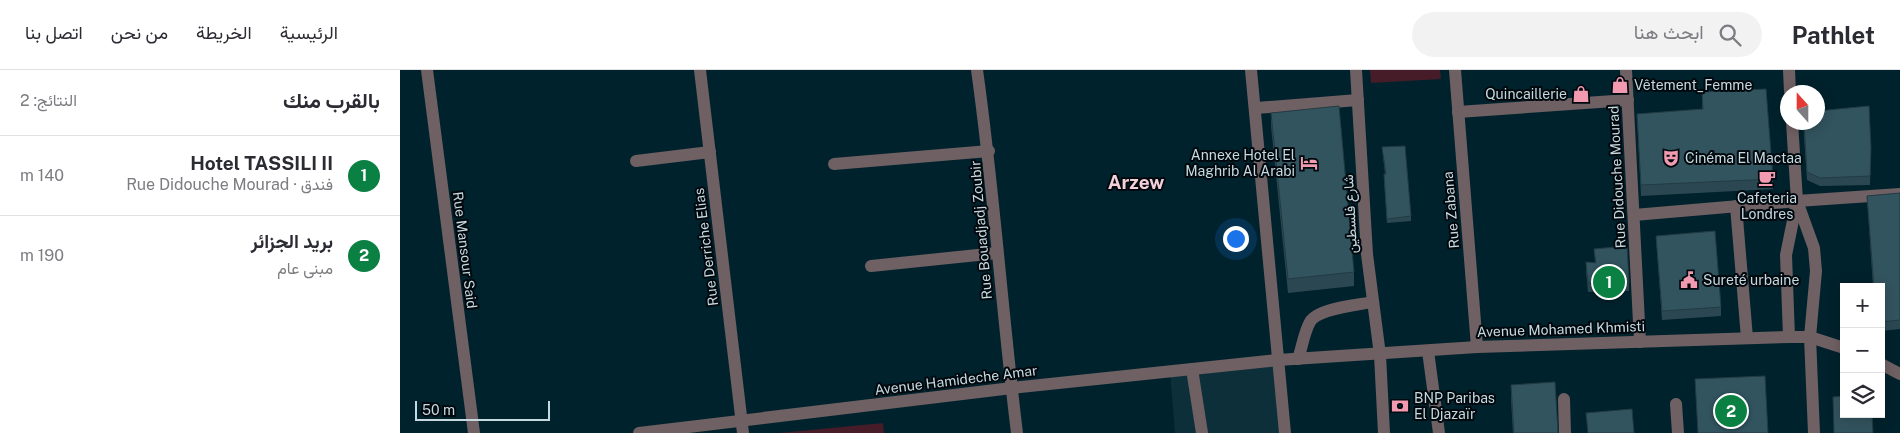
<!DOCTYPE html>
<html lang="ar">
<meta charset="utf-8">
<style>
:root{--surface:#fff;--page:#f2f2f3;--text:#2b2b33;--muted:#7c7c81;--line:#e1e1e2;--accent:#0b8043}
body{margin:0;font-family:"Public Sans",Vazirmatn,sans-serif;background:var(--page);color:var(--text);direction:rtl}
.controls{position:absolute;right:15px;bottom:15px;display:grid;overflow:hidden;border-radius:0px;box-shadow:0 2px 12px #0003}
.controls button{width:45px;height:45px;display:grid;place-items:center;padding:0;border:0;border-bottom:1px solid var(--line);background:var(--surface);color:var(--text);font:25px sans-serif}
.compass{position:absolute;left:1380px;top:15px;width:45px;height:45px;border-radius:50%;background:var(--surface);box-shadow:0 2px 12px #0003;rotate:339deg}
.scale{position:absolute;left:15px;bottom:12px;width:135px;box-sizing:border-box;padding-left:5px;border:2px solid #c6d9df;border-top:0;font-size:14px;line-height:18px;white-space:nowrap;color:#c6d9df;-webkit-text-stroke:4px #01090e;paint-order:stroke}
.you{position:absolute;left:835px;top:168px;width:18px;height:18px;margin:-12px;border:4px solid #fff;border-radius:50%;background:#1a73e8;box-shadow:0 0 0 8px #1a73e833}
.badge{display:grid;place-items:center;width:32px;height:32px;border-radius:50%;background:var(--accent);color:#fff;font-size:16px;font-weight:700}
.pin{position:absolute;translate:-50% -50%;border:2px solid #fff;box-shadow:0 1px 5px #0006}
.list{margin:0;padding:0;list-style:none}
h2{display:flex;justify-content:space-between;align-items:center;height:65px;margin:0;padding:0 20px;font-size:21px}
h2 small{font-size:16px;font-weight:400;color:var(--muted)}
.list li{display:grid;grid-template-columns:32px 1fr auto;gap:15px;align-items:center;box-sizing:border-box;height:80px;padding:0 20px;border-top:1px solid var(--line)}
.list b{display:block;font-size:19px;white-space:nowrap}
.list p{margin:0;font-size:16px;white-space:nowrap;color:var(--muted)}
.list em{font-size:16px;font-style:normal;color:var(--muted)}
.icon{flex:none;width:28px;height:28px;fill:none;stroke:currentColor;stroke-width:2;stroke-linecap:round;stroke-linejoin:round}
.map{position:relative;flex:none;width:1500px;height:363px;overflow:hidden;direction:ltr}
header{display:flex;align-items:center;gap:30px;box-sizing:border-box;height:70px;padding:0 25px;background:var(--surface);border-bottom:1px solid var(--line)}
header strong{font-size:24px}
nav{display:flex;gap:28px;margin-inline-start:auto;font-size:18px}
.search{width:350px;height:45px;background:var(--page);display:flex;align-items:center;gap:12px;box-sizing:border-box;padding:0 18px;border-radius:28px;color:var(--muted);font-size:19px}
main{display:flex}
aside{flex:1;background:var(--surface)}
.map>svg:first-child{display:block}
.built{fill:#0d2f39}
.green{fill:#461c28}
.lines{fill:none;stroke-linecap:round;stroke-linejoin:round}
.minor{stroke:#6f6063;stroke-width:12}
.wall{fill:#2b4852}
.building{fill:#32545f;stroke:#233b42}
.labels{text-anchor:middle;stroke-width:4;stroke-linejoin:round;paint-order:stroke}
.poi-label{font-size:14px;fill:#c6d9df;stroke:#01090e;text-anchor:start}
.street-label{font-size:14px;fill:#c6d9df;stroke:#01090e}
.district-label{font-size:19px;font-weight:bold;fill:#f4d1d9;stroke:#01090e}
</style>
<header>
<strong>Pathlet</strong>
<div class="search"><svg class="icon" aria-label="search" viewBox="0 0 24 24"><circle cx="10" cy="10" r="6"/><path d="M15 15l6 6"/></svg>ابحث هنا</div>
<nav><a>الرئيسية</a><a>الخريطة</a><a>من نحن</a><a>اتصل بنا</a></nav>
</header>
<main>
<div class="map">
<svg width="1500" height="363" viewBox="0 0 1500 363">
<rect width="100%" height="100%" fill="#00222c"/>
<path class="built" d="M878,290L885,363H775L770,302Z"/>
<g class="green">
<path d="M970,0H1040L1041,9L971,13Z"/>
<path d="M483,353L484,363H379Z"/>
</g>
<g class="lines">
<g class="minor">
<path d="M27,0L74,363"/>
<path d="M300,0L343,363"/>
<path d="M577,0C594,120 602,242 617,363"/>
<path d="M851,0L885,363"/>
<path d="M956,0L967,184L980,285L984,363"/>
<path d="M1055,0L1077,277"/>
<path d="M1226,0L1240,272"/>
<path d="M1389,0L1390,22"/>
<path d="M856,38L958,30"/>
<path d="M1058,42L1228,30"/>
<path d="M1392,52L1397,131L1414,178L1416,201L1410,267L1414,363"/>
<path d="M236,91L310,82"/>
<path d="M434,94L589,81"/>
<path d="M1336,136L1347,268"/>
<path d="M1234,145L1397,131L1500,124"/>
<path d="M471,196L597,183"/>
<path d="M1389,267L1386,185L1397,131"/>
<path d="M1028,281L1039,363"/>
<path d="M898,289C902,278 904,262 910,252C918,238 959,235 973,232"/>
<path d="M1481,294L1500,304"/>
<path d="M792,299L802,363"/>
<path d="M1164,329L1165,363"/>
<path d="M1276,334L1278,363"/>
<path d="M239,363L612,318L878,290L1077,277L1389,267H1410L1444,278"/>
</g>
</g>
<g class="wall">
<path d="M1302,22L1373,109V119L1241,126L1237,44L1302,39Z"/>
<path d="M871,43L954,202V216L888,223L871,56Z"/>
<path d="M1403,52H1418L1471,78L1470,115L1420,116L1407,110Z"/>
<path d="M982,77L1011,146V151L987,153L984,109L985,104Z"/>
<path d="M1500,123V259L1481,261V217H1473L1467,126Z"/>
<path d="M1256,166L1321,237V246L1262,250Z"/>
<path d="M1194,179L1229,213V221L1188,222L1186,201V192L1195,193Z"/>
<path d="M1111,315L1158,363H1113L1111,330Z"/>
</g>
<g class="building">
<path d="M1366,19L1373,109L1241,115L1237,44L1303,39L1302,22Z"/>
<path d="M939,36L954,202L888,209L871,43Z"/>
<path d="M1469,36L1471,78L1470,106L1420,108L1407,102L1404,52H1418V41Z"/>
<path d="M1005,76L1011,146L987,149L984,104H986L982,77Z"/>
<path d="M1500,123V250L1481,252V217H1474L1467,126Z"/>
<path d="M1315,161L1321,237L1262,241L1256,166Z"/>
<path d="M1227,176L1229,213H1188L1186,192L1196,193L1194,179Z"/>
<path d="M1365,306L1368,363H1298L1295,309Z"/>
<path d="M1155,312L1158,363H1114L1111,315Z"/>
<path d="M1444,326V344H1472L1473,363H1434L1433,327Z"/>
<path d="M1232,339L1234,363H1188L1186,343Z"/>
</g>
<defs>
<g id="shop-bare" transform="scale(1.35)"><path d="M-5-2.5h2.3a2.7 3.5 0 0 1 5.4 0H5L5.5 6h-11ZM-1.5-2.5h3a1.5 2.3 0 0 0-3 0Z" fill="#f29ab0" stroke="#01090e" stroke-width="2.5" paint-order="stroke"/></g>
<g id="theatre-bare" transform="scale(1.35)"><path d="M-5-5.5Q0-4 5-5.5V0Q5 5 0 6Q-5 5-5 0ZM-3.3-2.5H-1v1.5H-3.3ZM1-2.5H3.3v1.5H1ZM-2.8 1Q0 5.5 2.8 1Z" fill="#f29ab0" stroke="#01090e" stroke-width="2.5" paint-order="stroke"/></g>
<g id="hotel-bare" transform="scale(1.35)"><path d="M-6-4.5h1.5V1H6V5H4.5V3h-9V5H-6ZM-4 0a1.8 1.8 0 1 1 3.6 0ZM.5 0V-2.5h3Q6-2.5 6 0Z" fill="#f29ab0" stroke="#01090e" stroke-width="2.5" paint-order="stroke"/></g>
<g id="cafe-bare" transform="scale(1.35)"><path d="M-5.5-4.5H6V0H3Q3 3.5 0 3.5H-2.5Q-5.5 3.5-5.5 0ZM3-3.2v2h1.7v-2ZM-6 4.5H4V6H-6Z" fill="#f29ab0" stroke="#01090e" stroke-width="2.5" paint-order="stroke"/></g>
<g id="civic-bare" transform="scale(1.35)"><path d="M-.6-6.5H3V-4.5H.6V-3L4-1V1h2V6H-6V1h2V-1L-.6-3ZM-1.2 2.5V6h2.4V2.5Z" fill="#f29ab0" stroke="#01090e" stroke-width="2.5" paint-order="stroke"/></g>
<g id="bank-bare" transform="scale(1.35)"><path d="M-6-4H6V4H-6ZM0-2.3a2.3 2.3 0 1 0 0 4.6a2.3 2.3 0 1 0 0-4.6Z" fill="#f29ab0" stroke="#01090e" stroke-width="2.5" paint-order="stroke"/></g>
</defs>
<g fill-rule="evenodd">
<use href="#shop-bare" x="1220" y="15"/>
<use href="#shop-bare" x="1181" y="24"/>
<use href="#theatre-bare" x="1271" y="88"/>
<use href="#hotel-bare" x="909" y="93"/>
<use href="#cafe-bare" x="1367" y="108"/>
<use href="#civic-bare" x="1289" y="210"/>
<use href="#bank-bare" x="1000" y="336"/>
</g>
<g class="labels">
<g class="poi-label">
<text x="1234" y="20">Vêtement_Femme</text>
<text x="1167" y="29" text-anchor="end">Quincaillerie</text>
<text x="895" y="90" text-anchor="end">Annexe Hotel El<tspan x="895" dy="16">Maghrib Al Arabi</tspan></text>
<text x="1285" y="93">Cinéma El Mactaa</text>
<text x="1367" y="133" text-anchor="middle">Cafeteria<tspan x="1367" dy="16">Londres</tspan></text>
<text x="1303" y="215">Sureté urbaine</text>
<text x="1014" y="333">BNP Paribas<tspan x="1014" dy="16">El Djazaïr</tspan></text>
</g>
<g class="street-label">
<text transform="translate(1217 107) rotate(-93)" y="5">Rue Didouche Mourad</text>
<text transform="translate(1051 140) rotate(-95)" y="5">Rue Zabana</text>
<text transform="translate(950 144) rotate(-93)" y="5">شارع فلسطين</text>
<text transform="translate(581 160) rotate(-95)" y="5">Rue Bouadjadj Zoubir</text>
<text transform="translate(306 177) rotate(-97)" y="5">Rue Derriche Elias</text>
<text transform="translate(65 180) rotate(83)" y="5">Rue Mansour Said</text>
<text transform="translate(1161 259) rotate(-2)" y="5">Avenue Mohamed Khmisti</text>
<text transform="translate(556 310) rotate(-7)" y="5">Avenue Hamideche Amar</text>
</g>
<g class="district-label">
<text x="736" y="119">Arzew</text>
</g>
</g>
</svg>
<div class="controls">
<button>+</button>
<button>−</button>
<button><svg class="icon" aria-label="layers" viewBox="0 0 24 24"><path d="M12 4l9 5-9 5-9-5zM3 14l9 5 9-5"/></svg></button>
</div>
<svg class="compass" viewBox="-18 -18 36 36"><path d="M0-13l5 13h-10z" fill="#e53935"/><path d="M0 13l5-13h-10z" fill="#7c7c81"/></svg>
<div class="scale">50 m</div>
<div class="you"></div>
<div class="pin badge" style="left:1209px;top:212px">1</div>
<div class="pin badge" style="left:1331px;top:341px">2</div>
</div>
<aside>
<h2>بالقرب منك<small>النتائج: 2</small></h2>
<ul class="list">
<li><span class="badge">1</span><div><b>Hotel TASSILI II</b><p>فندق · Rue Didouche Mourad</p></div><em>140 m</em></li>
<li><span class="badge">2</span><div><b>بريد الجزائر</b><p>مبنى عام</p></div><em>190 m</em></li>
</ul>
</aside>
</main>
